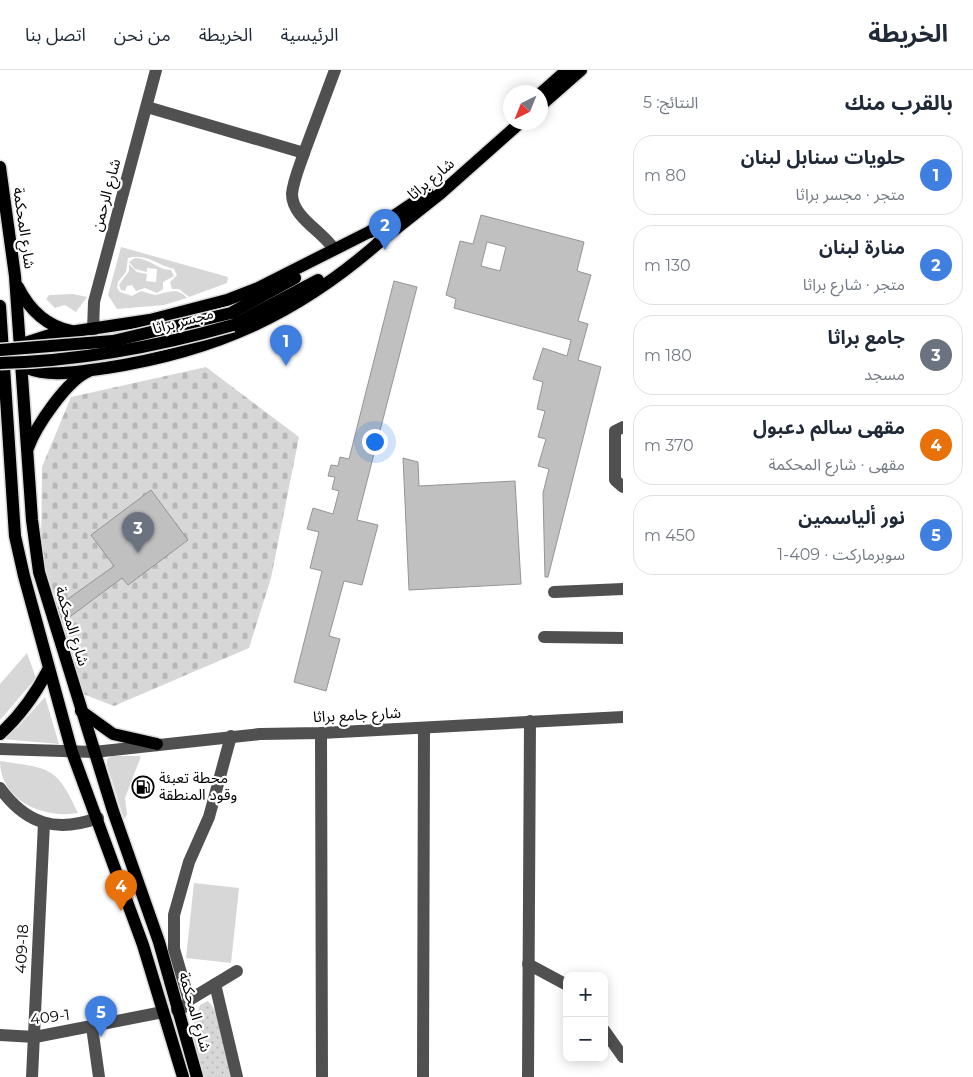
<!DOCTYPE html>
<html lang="ar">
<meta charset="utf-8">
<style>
:root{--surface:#fff;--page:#f6f6f7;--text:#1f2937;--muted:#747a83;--line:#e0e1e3;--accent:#1a73e8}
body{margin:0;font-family:Montserrat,"Noto Sans Arabic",sans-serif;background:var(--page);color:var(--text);direction:rtl}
.controls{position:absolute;right:15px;bottom:15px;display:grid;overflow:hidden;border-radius:10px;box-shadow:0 2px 12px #0003}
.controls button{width:45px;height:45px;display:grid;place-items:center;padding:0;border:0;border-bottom:1px solid var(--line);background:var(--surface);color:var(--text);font:25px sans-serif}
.compass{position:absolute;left:503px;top:15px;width:45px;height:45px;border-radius:50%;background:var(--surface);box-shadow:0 2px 12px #0003;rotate:223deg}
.you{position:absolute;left:374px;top:371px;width:18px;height:18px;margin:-12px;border:4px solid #fff;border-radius:50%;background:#1a73e8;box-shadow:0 0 0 8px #1a73e833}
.badge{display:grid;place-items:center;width:32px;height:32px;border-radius:50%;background:var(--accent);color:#fff;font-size:16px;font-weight:700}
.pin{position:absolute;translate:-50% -41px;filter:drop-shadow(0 1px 2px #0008)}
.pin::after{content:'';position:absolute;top:26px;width:18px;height:15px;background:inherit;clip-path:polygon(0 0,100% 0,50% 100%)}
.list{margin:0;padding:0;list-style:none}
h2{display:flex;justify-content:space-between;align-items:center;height:65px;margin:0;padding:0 20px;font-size:21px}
h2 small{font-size:16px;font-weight:400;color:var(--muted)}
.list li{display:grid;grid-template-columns:32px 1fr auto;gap:15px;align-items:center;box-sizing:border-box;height:80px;margin:0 10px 10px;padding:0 10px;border:1px solid var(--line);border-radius:20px}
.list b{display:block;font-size:19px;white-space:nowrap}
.list p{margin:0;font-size:16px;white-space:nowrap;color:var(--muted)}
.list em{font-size:16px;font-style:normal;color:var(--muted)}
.map{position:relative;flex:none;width:623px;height:1007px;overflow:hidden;direction:ltr}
header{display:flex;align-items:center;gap:30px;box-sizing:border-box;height:70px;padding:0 25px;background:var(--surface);border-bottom:1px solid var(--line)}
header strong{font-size:24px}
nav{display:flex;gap:28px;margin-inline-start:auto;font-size:18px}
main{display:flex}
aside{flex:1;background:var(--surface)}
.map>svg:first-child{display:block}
.grass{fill:#d7d7d7}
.cemetery{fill:url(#cemetery-stones)}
.park{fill:url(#park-dots)}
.building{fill:#c0c0c0;stroke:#949494;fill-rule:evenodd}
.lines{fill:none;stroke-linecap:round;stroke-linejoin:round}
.major-casing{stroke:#dbdbdb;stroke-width:15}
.minor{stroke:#505050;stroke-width:12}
.major{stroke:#000;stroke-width:12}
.major-bridge-casing{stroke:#dbdbdb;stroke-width:15;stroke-linecap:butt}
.major-bridge{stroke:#000;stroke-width:12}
.labels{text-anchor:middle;stroke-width:4.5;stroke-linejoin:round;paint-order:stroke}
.street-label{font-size:15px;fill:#000;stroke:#fff}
.poi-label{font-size:15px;fill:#000;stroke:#fff;text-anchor:start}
</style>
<header>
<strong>الخريطة</strong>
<nav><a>الرئيسية</a><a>الخريطة</a><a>من نحن</a><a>اتصل بنا</a></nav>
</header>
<main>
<aside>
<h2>بالقرب منك<small>النتائج: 5</small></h2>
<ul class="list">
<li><span class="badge" style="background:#3f7fe0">1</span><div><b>حلويات سنابل لبنان</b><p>متجر · مجسر براثا</p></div><em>80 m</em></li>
<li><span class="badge" style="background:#3f7fe0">2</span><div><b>منارة لبنان</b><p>متجر · شارع براثا</p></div><em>130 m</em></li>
<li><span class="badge" style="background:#6b7280">3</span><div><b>جامع براثا</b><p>مسجد</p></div><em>180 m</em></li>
<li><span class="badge" style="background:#e8710a">4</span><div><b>مقهى سالم دعبول</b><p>مقهى · شارع المحكمة</p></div><em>370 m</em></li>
<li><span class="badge" style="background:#3f7fe0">5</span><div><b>نور ألياسمين</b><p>سوبرماركت · 409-1</p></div><em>450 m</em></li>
</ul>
</aside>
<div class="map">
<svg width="623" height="1007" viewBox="0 0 623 1007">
<defs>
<pattern id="cemetery-stones" width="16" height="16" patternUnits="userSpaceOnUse" patternTransform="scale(1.25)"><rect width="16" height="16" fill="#d7d7d7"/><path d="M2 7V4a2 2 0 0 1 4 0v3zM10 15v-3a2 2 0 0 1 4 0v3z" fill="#b7b7b7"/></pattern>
<pattern id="park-dots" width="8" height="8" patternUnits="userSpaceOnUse" patternTransform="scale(1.25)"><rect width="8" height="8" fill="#d7d7d7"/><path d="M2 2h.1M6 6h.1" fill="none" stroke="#b7b7b7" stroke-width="1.8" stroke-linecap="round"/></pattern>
</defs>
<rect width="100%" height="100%" fill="#fff"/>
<g class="grass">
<path d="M121,177L228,207L227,213L189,227L179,219H172L170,212L177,205L174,199C157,195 146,183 128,188L126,202L118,212L117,218L120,222L132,226L141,221L155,225C166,223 177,216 187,228L164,235L117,239L108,225Z"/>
<path d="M135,188C149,188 158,200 171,200L174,206L163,212V219L157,223L145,218L136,221L132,215L127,216L125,221L121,220L119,215L129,201V194L137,202L147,204L146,211L156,212L157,199L147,198V202L135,199L129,192Z"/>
<path d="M73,224L87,227L76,242L65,235L55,238L46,229L49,225Z"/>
<path d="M27,583L36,608L0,650V614Z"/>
<path d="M45,627L59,674L2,669L18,657Z"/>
<path d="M112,686H141L125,728L127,745L124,749L107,695V689Z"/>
<path d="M0,691C50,699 56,695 78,743C44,749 0,731 0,691Z"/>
<path d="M194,813L239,818L231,893L186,888Z"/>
</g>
<path class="cemetery" d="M206,297L299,367L271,508L249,578L114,636L83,624L41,483L42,397L71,327Z"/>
<path class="park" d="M208,931C223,945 229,987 235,1007H202C192,974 187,968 200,935Z"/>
<g class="building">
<path d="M481,145L584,172L577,201L591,205L578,251L588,254L578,290L601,297L548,507H545L543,423L549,399L538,396L546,369L538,367L545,341L537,339L543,312L533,309L543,278L567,286L571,270L454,238L456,229L446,225L460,171L473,174ZM487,172L506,177L500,201L481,196Z"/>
<path d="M394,211L417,217L357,450L378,455L362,515L344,511L329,566L340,569L326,621L294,612L322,501L310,498L319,462L307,459L313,438L333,444L339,421L332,419L335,407L328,406L331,395L338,396L340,387L349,389Z"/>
<path d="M403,388L418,392L419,416L515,411L521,514L409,520Z"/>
<path d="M151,420L188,470L128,515L122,508L63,552L58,536L114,496L91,465Z"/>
</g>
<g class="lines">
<g class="major-casing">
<g id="major">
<path d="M540,24L567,0"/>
<path d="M540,36L581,0"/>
<path d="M0,97L15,206L32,450L39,502L113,741L159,872L197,1007"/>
<path d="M370,162L428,123"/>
<path d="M378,173L441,123L521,52"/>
<path d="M18,217C29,239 46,256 71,261"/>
<path d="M0,236L15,466L24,506L72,682L143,875L183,1007"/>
<path d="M231,243L295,208"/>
<path d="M233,255L318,210"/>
<path d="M25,273L50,265L150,250L227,230L258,218L377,158"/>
<path d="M27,298C51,308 81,301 106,298C217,281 300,243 384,168"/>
<path d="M28,378C36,356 67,310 89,301"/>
<path d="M81,641L113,664L157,674"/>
<path d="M0,664C21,645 35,625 48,600"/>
</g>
</g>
<g class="minor">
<path d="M147,37L304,83L335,0"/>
<path d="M304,83C300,95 293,111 292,124C292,147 322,161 333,178"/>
<path d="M93,260L94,232L156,0"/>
<path d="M623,357L615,361V410L623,417"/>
<path d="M554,522L623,519"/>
<path d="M544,567L623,568"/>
<path d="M321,663L322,1007"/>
<path d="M0,679L94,682L260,664L321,663L623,647"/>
<path d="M0,718C26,754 56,763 98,748"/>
<path d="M528,894L567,915"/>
<path d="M215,914L237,1007"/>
<path d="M189,930L237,901"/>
<path d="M177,940L186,936L189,930L174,879V845L189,792L209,747L231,666"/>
<path d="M92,957L99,1007"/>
<path d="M604,960L623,987"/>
<path d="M0,965L35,967L163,942"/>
<path d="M32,1007L44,753"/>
<path d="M423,1007L424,658"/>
<path d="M528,1007L530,651"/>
</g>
<use href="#major" class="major"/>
<g class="major-bridge-casing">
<g id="major-bridge">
<path d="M0,280L113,271L231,243"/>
<path d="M0,293C80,291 156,277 233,255"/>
</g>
</g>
<use href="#major-bridge" class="major-bridge"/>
</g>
<defs>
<g id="fuel-ring" transform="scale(1.125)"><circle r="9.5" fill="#fff" stroke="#000" stroke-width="1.5"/><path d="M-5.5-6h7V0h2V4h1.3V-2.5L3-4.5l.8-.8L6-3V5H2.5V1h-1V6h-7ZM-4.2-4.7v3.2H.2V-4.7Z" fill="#000"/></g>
</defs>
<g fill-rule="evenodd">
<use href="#fuel-ring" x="143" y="717"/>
</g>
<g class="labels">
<g class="street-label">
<text transform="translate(431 109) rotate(-40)" y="5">شارع براثا</text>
<text transform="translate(106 125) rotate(-75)" y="5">شارع الرحمن</text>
<text transform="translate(24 158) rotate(82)" y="5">شارع المحكمة</text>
<text transform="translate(183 251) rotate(-15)" y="5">مجسر براثا</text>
<text transform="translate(72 556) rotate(73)" y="5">شارع المحكمة</text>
<text transform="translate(357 645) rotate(-3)" y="5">شارع جامع براثا</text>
<text transform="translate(22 879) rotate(-87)" y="5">409-18</text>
<text transform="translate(195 942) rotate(74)" y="5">شارع المحكمة</text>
<text transform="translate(50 947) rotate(-7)" y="5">409-1</text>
</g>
<g class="poi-label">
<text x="159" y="713">محطة تعبئة<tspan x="159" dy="17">وقود المنطقة</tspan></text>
</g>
</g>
</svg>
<div class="controls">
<button>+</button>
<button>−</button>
</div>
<svg class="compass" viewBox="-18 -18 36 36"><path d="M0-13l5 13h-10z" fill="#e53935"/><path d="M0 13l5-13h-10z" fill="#747a83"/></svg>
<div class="you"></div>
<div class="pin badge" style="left:286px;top:296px;background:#3f7fe0">1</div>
<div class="pin badge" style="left:385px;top:180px;background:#3f7fe0">2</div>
<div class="pin badge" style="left:138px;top:483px;background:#6b7280">3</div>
<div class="pin badge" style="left:121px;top:841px;background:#e8710a">4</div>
<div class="pin badge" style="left:101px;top:967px;background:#3f7fe0">5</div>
</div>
</main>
